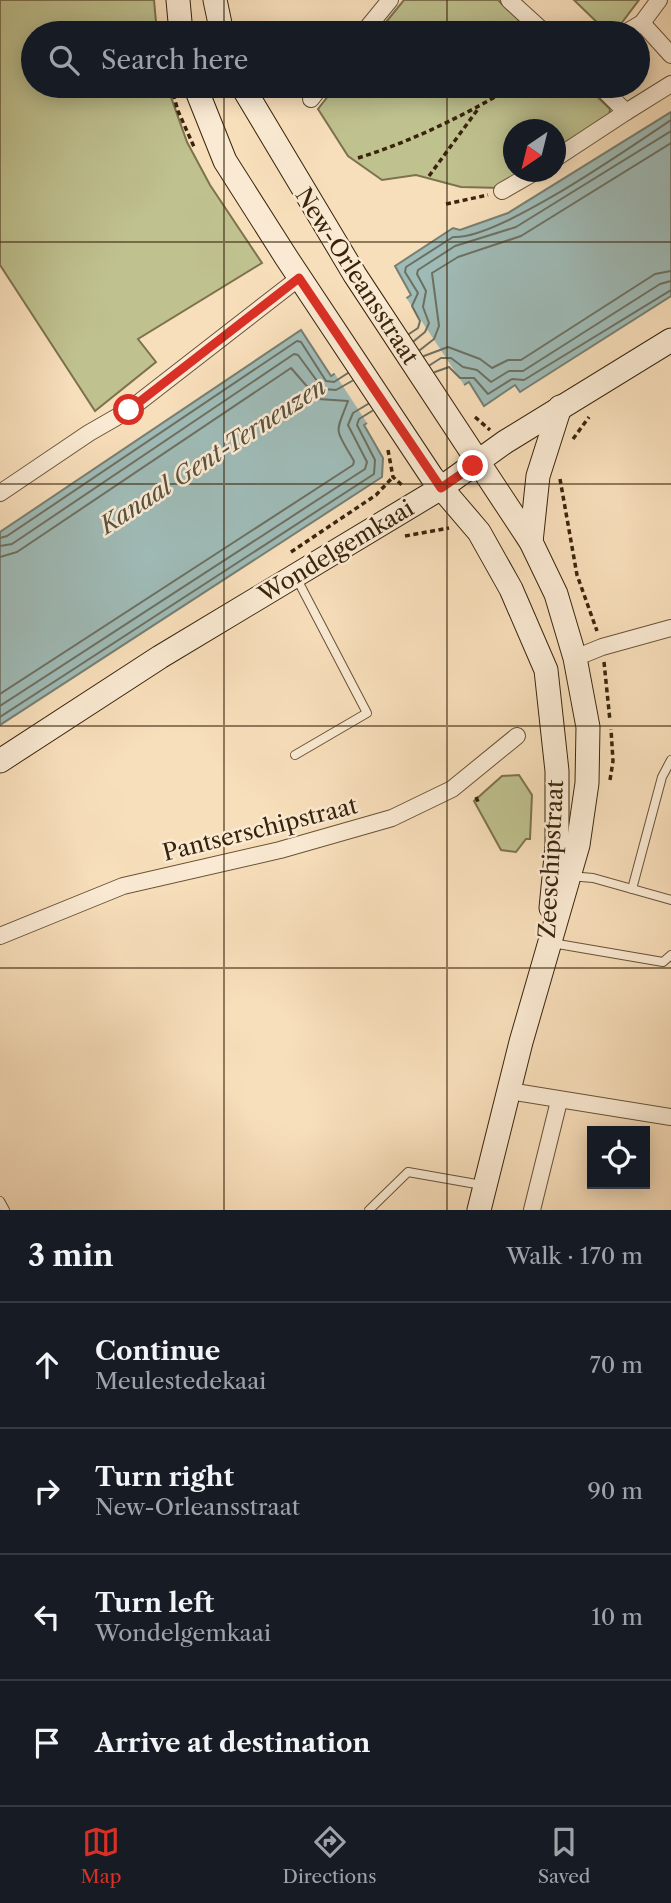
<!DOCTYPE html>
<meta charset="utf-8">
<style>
:root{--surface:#171b24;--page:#20242c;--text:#f1f3f6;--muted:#9ea1a6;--line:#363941;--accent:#d93025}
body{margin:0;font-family:"Libre Caslon Text",serif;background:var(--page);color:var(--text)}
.controls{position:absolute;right:21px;bottom:21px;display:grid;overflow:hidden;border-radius:0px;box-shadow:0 4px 18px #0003}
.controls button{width:63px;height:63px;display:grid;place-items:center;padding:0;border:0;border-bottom:2px solid var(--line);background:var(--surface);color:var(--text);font:35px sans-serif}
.compass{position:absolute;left:503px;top:119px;width:63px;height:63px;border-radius:50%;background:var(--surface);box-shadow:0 4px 18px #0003;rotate:215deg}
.stop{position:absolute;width:21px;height:21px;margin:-16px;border:5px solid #d93025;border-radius:50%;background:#fff}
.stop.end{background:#d93025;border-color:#fff;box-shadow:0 2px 7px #0008}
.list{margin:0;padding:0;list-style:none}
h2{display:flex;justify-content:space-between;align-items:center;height:91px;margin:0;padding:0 28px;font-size:30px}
h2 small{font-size:23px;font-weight:400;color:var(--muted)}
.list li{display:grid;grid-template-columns:46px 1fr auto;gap:21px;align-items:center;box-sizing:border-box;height:126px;padding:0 28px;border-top:2px solid var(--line)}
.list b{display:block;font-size:26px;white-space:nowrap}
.list p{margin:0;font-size:23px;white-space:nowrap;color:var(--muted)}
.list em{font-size:23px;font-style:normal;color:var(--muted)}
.icon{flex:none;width:38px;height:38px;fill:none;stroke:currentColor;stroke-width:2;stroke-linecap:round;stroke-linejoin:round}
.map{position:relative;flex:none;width:671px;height:1210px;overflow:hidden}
.search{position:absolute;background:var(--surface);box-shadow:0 4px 18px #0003;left:21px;right:21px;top:21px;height:77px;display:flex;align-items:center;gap:18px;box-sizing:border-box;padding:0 24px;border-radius:38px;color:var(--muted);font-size:26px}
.sheet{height:595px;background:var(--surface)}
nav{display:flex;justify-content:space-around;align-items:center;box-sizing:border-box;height:98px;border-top:2px solid var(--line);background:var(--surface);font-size:19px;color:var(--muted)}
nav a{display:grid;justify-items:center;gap:4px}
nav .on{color:var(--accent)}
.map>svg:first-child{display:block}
.green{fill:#bfc18f;stroke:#7c724d;stroke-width:2}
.water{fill:#9fbbb7;stroke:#767f72;stroke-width:2}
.pier{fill:#f8dfbb}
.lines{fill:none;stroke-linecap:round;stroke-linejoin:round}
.shore{stroke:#6c7061;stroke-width:2}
.lane-casing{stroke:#695337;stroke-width:10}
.street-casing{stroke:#695337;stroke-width:18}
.secondary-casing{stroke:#39240b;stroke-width:25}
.path{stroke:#39240b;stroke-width:3.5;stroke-dasharray:5 3.5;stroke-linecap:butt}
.lane{stroke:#faead3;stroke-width:8}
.street{stroke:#faead3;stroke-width:16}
.secondary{stroke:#faead3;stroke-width:23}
.route{stroke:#d93025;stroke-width:9}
.grid{fill:none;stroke:#39240b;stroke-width:2;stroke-opacity:0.55}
.labels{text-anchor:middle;stroke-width:5;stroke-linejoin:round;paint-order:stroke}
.street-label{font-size:23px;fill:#39240b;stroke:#faead3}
.water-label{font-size:24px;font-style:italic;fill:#58513f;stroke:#faead3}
</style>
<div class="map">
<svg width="671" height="1210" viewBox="0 0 671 1210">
<rect width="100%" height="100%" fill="#f8dfbb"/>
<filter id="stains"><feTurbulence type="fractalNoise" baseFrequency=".00286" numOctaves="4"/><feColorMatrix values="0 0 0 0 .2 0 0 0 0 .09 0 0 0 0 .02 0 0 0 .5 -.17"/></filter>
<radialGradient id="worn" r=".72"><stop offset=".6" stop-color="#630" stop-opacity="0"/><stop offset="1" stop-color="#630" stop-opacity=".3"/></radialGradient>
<g class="green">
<path d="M0,0H154L157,33H33V86H167L187,142L210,185L262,263L138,339L156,362L95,411L0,265Z"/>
<path d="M404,0H498L532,33H377Z"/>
<path d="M574,0H639L614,33H608Z"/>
<path d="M336,86H586L610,109L609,117L556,152V130H514V172H527L502,188L461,187L416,175L382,180L348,156L318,109Z"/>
<path d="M519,775L532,795L530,839H526L516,852L501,850L474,801L502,776Z"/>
</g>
<path class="water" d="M671,112V296L520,392L515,385L484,406L469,382L458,389L447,373L364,425L383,458L382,477L0,725V532L301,330L331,376L414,322L401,302L411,295L395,266L453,228L460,230L508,213Z"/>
<path class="pier" d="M405,296L466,388L456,392L446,377L369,426L333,371L409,321L397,303Z"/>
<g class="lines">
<g class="shore">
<path d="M409,334L418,328L420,321L412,306L418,293L405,272L406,267L453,237C498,240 629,148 671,120"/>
<path d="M414,341L425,332L429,323L423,307L426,291L417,274L418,270L455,246L516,227L671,131"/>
<path d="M420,350L434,339L439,326L432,273L458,257L521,236L671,143"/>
<path d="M424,356L448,347L480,359L492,368L508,360H521L655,274L671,271"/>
<path d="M430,365L441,358H451L463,367L477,370L491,382L509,371H523L660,284L671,281"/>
<path d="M435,372L449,367L460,378H474L488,394L512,379L524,380L671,290"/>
<path d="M0,538L7,536L297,341L301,342L326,381L334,382L348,373"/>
<path d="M0,546L12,544L294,354L298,355L323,389L336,390L352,381"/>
<path d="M0,557L17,552L291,368L318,399L348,401C335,435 334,427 354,461L353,465L0,694"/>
<path d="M0,706L365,469L367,462L348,425L353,413L368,404"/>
<path d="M0,717L374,474L375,460L357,425L359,419L372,411"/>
</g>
<g class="lane-casing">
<g id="lane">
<path d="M295,755L367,713L297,579"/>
<path d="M570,876L593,878L671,900"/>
<path d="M632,889L662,777L671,760"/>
<path d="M552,943L663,962L671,955"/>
<path d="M0,1201L5,1210"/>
<path d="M369,1210L408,1172L482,1185"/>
</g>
</g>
<g class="street-casing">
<g id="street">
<path d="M509,0L545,33"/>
<path d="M642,23L671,55"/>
<path d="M363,33L390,0"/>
<path d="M625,33L642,23L659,0"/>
<path d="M600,86L626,112L671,84"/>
<path d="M311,99L321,86"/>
<path d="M556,158L626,112"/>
<path d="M502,191L535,172"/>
<path d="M0,493L89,433L129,410L299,278"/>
<path d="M575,658L602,647L671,628"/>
<path d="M0,936L123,886L280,850L392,818L452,789L517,736"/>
<path d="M509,1091L671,1117"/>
<path d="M532,1210L559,1101"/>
</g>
</g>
<g class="secondary-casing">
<g id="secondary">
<path d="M178,0L181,33"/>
<path d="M215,0L222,33"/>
<path d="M195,86L225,161L286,257L432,477L479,532L511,589L546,670L557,771V846L551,908"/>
<path d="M242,86L355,275L531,542L556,594L575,658L588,727L587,783L578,845L521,1042L479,1210"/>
<path d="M531,542L538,476L560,407"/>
<path d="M0,761L160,657L441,488L505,442L671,340"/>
</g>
</g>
<g class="path">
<path d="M171,86L178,111L195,149"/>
<path d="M358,158C413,141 465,115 514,86"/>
<path d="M429,176L478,109"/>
<path d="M446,204L488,195"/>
<path d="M475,417L490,430"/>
<path d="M573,439L589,417"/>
<path d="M388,450L393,477L403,486"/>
<path d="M560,479L577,575L597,631"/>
<path d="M405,536L449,528"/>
<path d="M291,552L376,495L393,477"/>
<path d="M604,662L610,721"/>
<path d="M610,780L613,761L611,729"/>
<path d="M476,797L479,804"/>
</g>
<use href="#lane" class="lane"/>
<use href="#street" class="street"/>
<use href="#secondary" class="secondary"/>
</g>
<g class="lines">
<path class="route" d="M129,410L299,278L441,488L473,466"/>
</g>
<path class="grid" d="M224,0V33M447,0V33M224,86V1210M447,86V1210M0,242H671M0,484H671M0,726H671M0,968H671"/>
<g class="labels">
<g class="street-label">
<text transform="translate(357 276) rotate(57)" y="8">New-Orleansstraat</text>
<text transform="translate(336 551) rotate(-31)" y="8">Wondelgemkaai</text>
<text transform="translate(260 829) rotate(-14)" y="8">Pantserschipstraat</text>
<text transform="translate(551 859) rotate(-87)" y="8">Zeeschipstraat</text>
</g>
<g class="water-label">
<text transform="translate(213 456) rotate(-33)" y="8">Kanaal Gent-Terneuzen</text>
</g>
</g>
<rect width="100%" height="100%" filter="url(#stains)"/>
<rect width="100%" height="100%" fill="url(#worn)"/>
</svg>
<div class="controls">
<button><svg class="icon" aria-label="locate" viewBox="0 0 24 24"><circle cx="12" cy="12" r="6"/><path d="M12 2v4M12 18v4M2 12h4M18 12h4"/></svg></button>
</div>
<svg class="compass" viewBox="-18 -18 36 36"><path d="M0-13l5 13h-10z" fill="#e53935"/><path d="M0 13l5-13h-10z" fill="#9ea1a6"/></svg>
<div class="stop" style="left:129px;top:410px"></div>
<div class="stop end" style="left:473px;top:466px"></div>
<div class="search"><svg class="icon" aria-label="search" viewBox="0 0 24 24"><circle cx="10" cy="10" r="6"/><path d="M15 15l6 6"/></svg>Search here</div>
</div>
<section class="sheet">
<h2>3 min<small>Walk · 170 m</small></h2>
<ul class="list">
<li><svg class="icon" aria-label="ahead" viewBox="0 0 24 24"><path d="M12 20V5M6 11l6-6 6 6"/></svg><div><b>Continue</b><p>Meulestedekaai</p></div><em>70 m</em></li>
<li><svg class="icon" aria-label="right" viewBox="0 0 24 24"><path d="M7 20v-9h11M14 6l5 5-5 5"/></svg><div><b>Turn right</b><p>New-Orleansstraat</p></div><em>90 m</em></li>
<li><svg class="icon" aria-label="left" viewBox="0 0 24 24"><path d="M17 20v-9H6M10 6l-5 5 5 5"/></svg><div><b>Turn left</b><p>Wondelgemkaai</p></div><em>10 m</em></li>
<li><svg class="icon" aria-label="arrive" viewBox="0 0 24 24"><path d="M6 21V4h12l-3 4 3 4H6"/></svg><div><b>Arrive at destination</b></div></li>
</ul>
</section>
<nav>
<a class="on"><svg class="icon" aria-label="map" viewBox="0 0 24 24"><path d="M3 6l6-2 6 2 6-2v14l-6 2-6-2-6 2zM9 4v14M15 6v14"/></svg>Map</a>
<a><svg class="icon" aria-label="directions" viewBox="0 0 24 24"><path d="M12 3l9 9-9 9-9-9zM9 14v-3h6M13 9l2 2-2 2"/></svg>Directions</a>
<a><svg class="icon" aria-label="saved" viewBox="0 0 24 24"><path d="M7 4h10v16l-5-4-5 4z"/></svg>Saved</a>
</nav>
